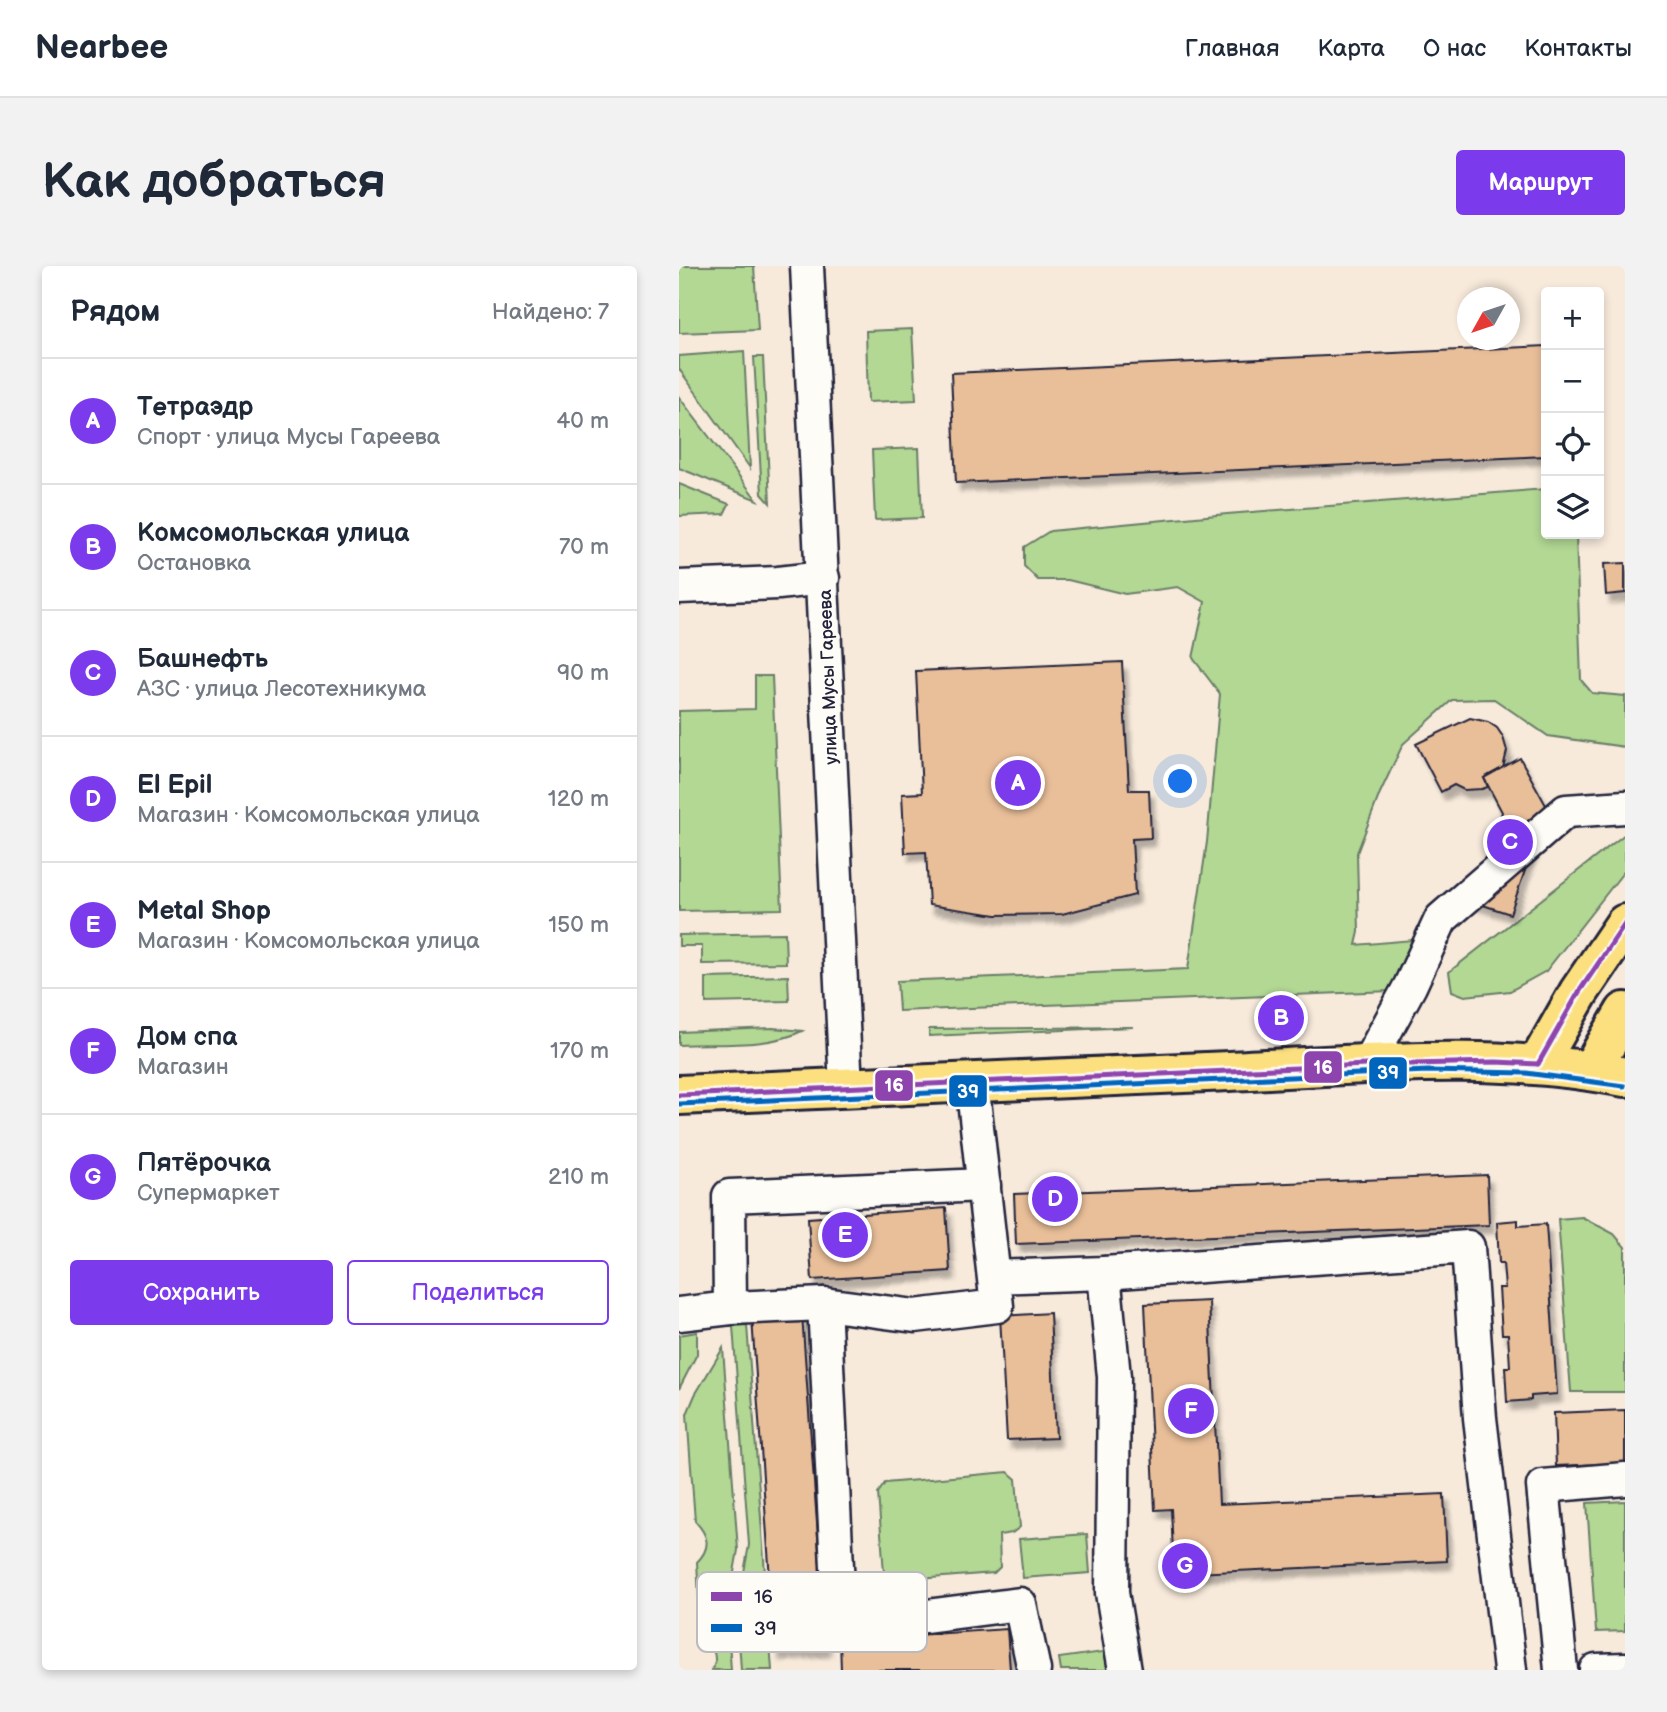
<!DOCTYPE html>
<html lang="ru">
<meta charset="utf-8">
<style>
:root{--surface:#fff;--page:#f2f2f3;--text:#1f2937;--muted:#747a83;--line:#e0e1e3;--accent:#7c3aed}
body{margin:0;font-family:"Balsamiq Sans",sans-serif;background:var(--page);color:var(--text)}
.controls{position:absolute;right:21px;top:21px;display:grid;overflow:hidden;border-radius:7px;box-shadow:0 4px 10px #0003}
.controls button{width:63px;height:63px;display:grid;place-items:center;padding:0;border:0;border-bottom:2px solid var(--line);background:var(--surface);color:var(--text);font:35px sans-serif}
.compass{position:absolute;left:778px;top:21px;width:63px;height:63px;border-radius:50%;background:var(--surface);box-shadow:0 4px 10px #0003;rotate:230deg}
.you{position:absolute;left:502px;top:516px;width:24px;height:24px;margin:-18px;border:5px solid #fff;border-radius:50%;background:#1a73e8;box-shadow:0 0 0 10px #1a73e833}
.badge{display:grid;place-items:center;width:46px;height:46px;border-radius:50%;background:var(--accent);color:#fff;font-size:23px;font-weight:700}
.pin{position:absolute;translate:-50% -50%;border:4px solid #fff;box-shadow:0 2px 7px #0006}
.list{margin:0;padding:0;list-style:none}
h2{display:flex;justify-content:space-between;align-items:center;height:91px;margin:0;padding:0 28px;font-size:30px}
h2 small{font-size:23px;font-weight:400;color:var(--muted)}
.list li{display:grid;grid-template-columns:46px 1fr auto;gap:21px;align-items:center;box-sizing:border-box;height:126px;padding:0 28px;border-top:2px solid var(--line)}
.list b{display:block;font-size:26px;white-space:nowrap}
.list p{margin:0;font-size:23px;white-space:nowrap;color:var(--muted)}
.list em{font-size:23px;font-style:normal;color:var(--muted)}
.actions{display:flex;gap:14px;padding:21px 28px}
.actions a{flex:1;padding:16px 0;border:2px solid var(--accent);border-radius:7px;text-align:center;font-size:24px;color:var(--accent)}
.actions .main{background:var(--accent);color:#fff}
.icon{flex:none;width:38px;height:38px;fill:none;stroke:currentColor;stroke-width:2;stroke-linecap:round;stroke-linejoin:round}
.map{position:relative;flex:none;width:946px;height:1404px;overflow:hidden;border-radius:7px}
header{display:flex;align-items:center;gap:42px;box-sizing:border-box;height:98px;padding:0 35px;background:var(--surface);border-bottom:2px solid var(--line)}
header strong{font-size:33px}
nav{display:flex;gap:38px;margin-inline-start:auto;font-size:24px}
.intro{display:flex;align-items:center;justify-content:space-between;box-sizing:border-box;height:168px;padding:0 42px}
h1{margin:0;font-size:49px}
.button{padding:18px 32px;border-radius:7px;background:var(--accent);color:#fff;font-size:24px;font-weight:700}
main{display:flex;gap:42px;padding:0 42px}
aside{flex:1;background:var(--surface);border-radius:7px;box-shadow:0 4px 10px #0003}
.map>svg:first-child{display:block}
.green{fill:#b2d894;stroke:#6a7d68;stroke-width:2}
.building{fill:#e9bf99;stroke:#22223b;stroke-width:2;filter:url(#shadow)}
.lines{fill:none;stroke-linecap:round;stroke-linejoin:round}
.minor-casing{stroke:#22223b;stroke-width:37}
.major-casing{stroke:#22223b;stroke-width:44}
.minor{stroke:#fdfcf7;stroke-width:32}
.major{stroke:#fce080;stroke-width:38}
.bus-1-casing{stroke:#fdfcf7;stroke-width:10}
.bus-2-casing{stroke:#fdfcf7;stroke-width:10}
.bus-1{stroke:#8e44ad;stroke-width:5}
.bus-2{stroke:#0065bd;stroke-width:5}
.labels{text-anchor:middle;stroke-width:7;stroke-linejoin:round;paint-order:stroke}
.street-label{font-size:18px;fill:#22223b;stroke:#fdfcf7}
.key{fill:#fdfcf7;stroke:#bbbbbf;stroke-width:2}
.key-label{font-size:19px;fill:#22223b}
.line-badge{stroke:#fdfcf7;stroke-width:2.5}
.badge-label{font-size:19px;text-anchor:middle;font-weight:bold;fill:#fff}
</style>
<header>
<strong>Nearbee</strong>
<nav><a>Главная</a><a>Карта</a><a>О нас</a><a>Контакты</a></nav>
</header>
<div class="intro"><h1>Как добраться</h1><a class="button">Маршрут</a></div>
<main>
<aside>
<h2>Рядом<small>Найдено: 7</small></h2>
<ul class="list">
<li><span class="badge">A</span><div><b>Тетраэдр</b><p>Спорт · улица Мусы Гареева</p></div><em>40 m</em></li>
<li><span class="badge">B</span><div><b>Комсомольская улица</b><p>Остановка</p></div><em>70 m</em></li>
<li><span class="badge">C</span><div><b>Башнефть</b><p>АЗС · улица Лесотехникума</p></div><em>90 m</em></li>
<li><span class="badge">D</span><div><b>El Epil</b><p>Магазин · Комсомольская улица</p></div><em>120 m</em></li>
<li><span class="badge">E</span><div><b>Metal Shop</b><p>Магазин · Комсомольская улица</p></div><em>150 m</em></li>
<li><span class="badge">F</span><div><b>Дом спа</b><p>Магазин</p></div><em>170 m</em></li>
<li><span class="badge">G</span><div><b>Пятёрочка</b><p>Супермаркет</p></div><em>210 m</em></li>
</ul>
<div class="actions"><a class="main">Сохранить</a><a>Поделиться</a></div>
</aside>
<div class="map">
<svg width="946" height="1404" viewBox="0 0 946 1404">
<defs>
<filter id="shadow"><feDropShadow dx="4.5" dy="8" stdDeviation="2" flood-color="#0004"/></filter>
</defs>
<rect width="100%" height="100%" fill="#f7eadb"/>
<filter id="ink" filterUnits="userSpaceOnUse"><feTurbulence type="fractalNoise" baseFrequency=".0143" numOctaves="2"/><feDisplacementMap in="SourceGraphic" scale="14" xChannelSelector="R" yChannelSelector="G"/><feConvolveMatrix kernelMatrix="1 2 1 2 8 2 1 2 1" color-interpolation-filters="sRGB"/></filter>
<g filter="url(#ink)">
<g class="green">
<path d="M0,0H75L79,64L0,67Z"/>
<path d="M233,63L237,134L189,136L187,65Z"/>
<path d="M65,85L71,202L0,103V90Z"/>
<path d="M75,91H84L91,237L83,228Z"/>
<path d="M0,131L78,234L0,202Z"/>
<path d="M240,182L243,252L196,254L193,184Z"/>
<path d="M0,218L50,238L45,248L0,250Z"/>
<path d="M867,223V268H897L902,414L913,427L946,430V481L869,470L815,433L773,434L724,478L701,527L678,587L680,666L677,679L733,674L729,698L712,725L220,745L218,715L509,703L528,576L541,428L514,392L526,336L499,321L446,328L389,314H359L345,300V281L371,265L548,248Z"/>
<path d="M76,410H93L103,643L0,645V445L76,443Z"/>
<path d="M946,568V604L867,705L831,725L786,730L773,725L770,706Z"/>
<path d="M106,667L107,697L23,698V680H0V669Z"/>
<path d="M109,710L110,735L27,737V712Z"/>
<path d="M454,761L250,770V763Z"/>
<path d="M94,762L123,765C90,782 38,777 0,779V766Z"/>
<path d="M903,951L935,968L946,981V1126H892L879,953Z"/>
<path d="M68,1059L93,1404H62L58,1344L70,1279L54,1060Z"/>
<path d="M18,1066V1088L0,1123V1069Z"/>
<path d="M44,1082L59,1284L48,1345L52,1404H33C41,1391 32,1377 22,1368L18,1296C33,1281 29,1269 16,1255L8,1148L16,1129Z"/>
<path d="M329,1206L337,1213L341,1261L333,1267L320,1269L321,1301L315,1307L214,1315L205,1307L199,1227L206,1217Z"/>
<path d="M946,1235V1365L917,1366L908,1237Z"/>
<path d="M408,1268L411,1307L344,1312L340,1273Z"/>
<path d="M431,1385L434,1404H382L380,1392Z"/>
</g>
<g class="building">
<path d="M867,80V190L277,217L272,107Z"/>
<path d="M946,297V327L927,329L925,298Z"/>
<path d="M443,396L450,524H470L472,572L453,573L456,629L383,648L317,649L250,639L247,586L226,587L223,528L243,527L237,405Z"/>
<path d="M791,452L809,456L818,462L824,471L828,485L824,502L805,512L809,521L803,523L785,524L775,519L762,526L737,478Z"/>
<path d="M841,492L868,541L831,648L792,635L823,546L805,512Z"/>
<path d="M808,909L810,959L337,978L335,928Z"/>
<path d="M267,942L271,1005L133,1014L129,952Z"/>
<path d="M839,954V960L867,958L878,1128L852,1130V1134L828,1136L826,1101H831L829,1068H823L820,1022H826L824,997H820L818,956Z"/>
<path d="M530,1035L540,1238L765,1228L768,1295L495,1308L492,1243L476,1244L466,1038Z"/>
<path d="M371,1047L377,1172L328,1174L321,1050Z"/>
<path d="M123,1049L147,1382L96,1386L73,1052Z"/>
<path d="M946,1144V1197L877,1200L875,1147Z"/>
<path d="M328,1363L331,1404H162L161,1374Z"/>
</g>
<g class="lines">
<g class="minor-casing">
<g id="minor">
<path d="M128,0L167,822"/>
<path d="M0,321L99,317L144,312"/>
<path d="M688,799L731,720L762,653L887,545L946,541"/>
<path d="M425,1007L435,1111L433,1327L446,1404"/>
<path d="M316,1011L425,1007L789,981L801,1152L831,1404"/>
<path d="M145,1038L161,1361L341,1338L355,1404"/>
<path d="M51,1042L50,930L305,919"/>
<path d="M0,1048L52,1042L145,1038L236,1050L318,1040L293,816"/>
<path d="M882,1404L864,1220L946,1213"/>
<path d="M917,1404L946,1403"/>
</g>
</g>
<g class="major-casing">
<g id="major">
<path d="M859,798L900,726L946,658"/>
<path d="M912,804L946,746"/>
<path d="M0,829C183,821 367,813 550,805C682,799 816,785 946,811"/>
</g>
</g>
<use href="#minor" class="minor"/>
<use href="#major" class="major"/>
<g class="bus-1-casing">
<g id="bus-1">
<path d="M859,798L900,726L946,658"/>
<path d="M0,829L688,799L817,796L859,798"/>
</g>
</g>
<g class="bus-2-casing">
<path id="bus-2" d="M0,838L749,805L847,807L945,820"/>
</g>
<use href="#bus-1" class="bus-1"/>
<use href="#bus-2" class="bus-2"/>
</g>
</g>
<g class="labels">
<g class="street-label">
<text transform="translate(149 411) rotate(-92)" y="6">улица Мусы Гареева</text>
</g>
</g>
<rect x="18" y="1306" width="230" height="80" rx="10" class="key"/>
<rect x="32" y="1326" width="31" height="9" fill="#8e44ad"/>
<rect x="32" y="1358" width="31" height="8" fill="#0065bd"/>
<g class="key-label">
<text x="75" y="1337">16</text>
<text x="75" y="1369">39</text>
</g>
<g class="line-badge">
<rect x="624" y="784" width="40" height="34" rx="7" fill="#8e44ad"/>
<rect x="689" y="790" width="40" height="34" rx="7" fill="#0065bd"/>
<rect x="195" y="803" width="40" height="33" rx="7" fill="#8e44ad"/>
<rect x="269" y="808" width="40" height="34" rx="7" fill="#0065bd"/>
</g>
<g class="badge-label">
<text x="644" y="808">16</text>
<text x="709" y="813">39</text>
<text x="215" y="826">16</text>
<text x="289" y="832">39</text>
</g>
</svg>
<div class="controls">
<button>+</button>
<button>−</button>
<button><svg class="icon" aria-label="locate" viewBox="0 0 24 24"><circle cx="12" cy="12" r="6"/><path d="M12 2v4M12 18v4M2 12h4M18 12h4"/></svg></button>
<button><svg class="icon" aria-label="layers" viewBox="0 0 24 24"><path d="M12 4l9 5-9 5-9-5zM3 14l9 5 9-5"/></svg></button>
</div>
<svg class="compass" viewBox="-18 -18 36 36"><path d="M0-13l5 13h-10z" fill="#e53935"/><path d="M0 13l5-13h-10z" fill="#747a83"/></svg>
<div class="you"></div>
<div class="pin badge" style="left:339px;top:517px">A</div>
<div class="pin badge" style="left:602px;top:752px">B</div>
<div class="pin badge" style="left:831px;top:576px">C</div>
<div class="pin badge" style="left:376px;top:933px">D</div>
<div class="pin badge" style="left:166px;top:969px">E</div>
<div class="pin badge" style="left:512px;top:1145px">F</div>
<div class="pin badge" style="left:506px;top:1300px">G</div>
</div>
</main>
